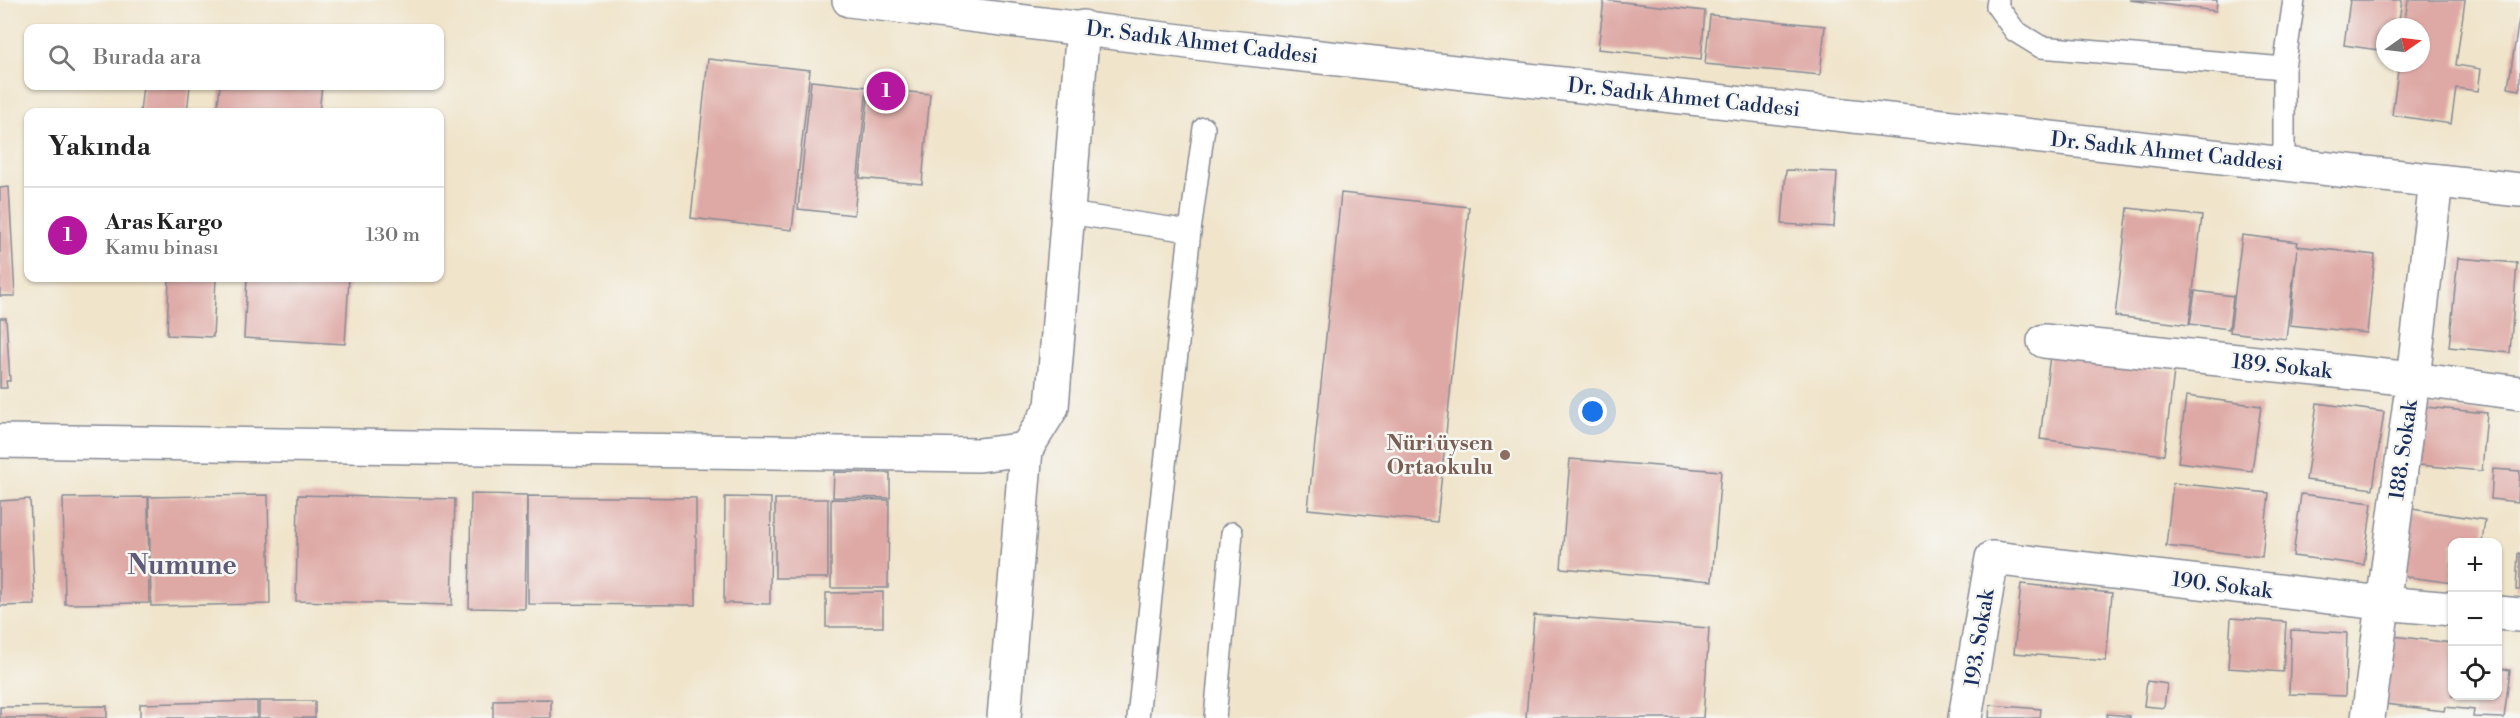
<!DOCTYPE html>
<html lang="tr">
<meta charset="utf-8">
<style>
:root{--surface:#fff;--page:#f2f2f2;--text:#222;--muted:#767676;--line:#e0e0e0;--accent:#b5179e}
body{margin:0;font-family:"Libre Bodoni",serif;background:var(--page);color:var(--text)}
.controls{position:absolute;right:18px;bottom:18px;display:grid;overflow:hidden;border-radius:12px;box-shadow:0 2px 4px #0004}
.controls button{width:54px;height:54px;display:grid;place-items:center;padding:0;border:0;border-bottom:2px solid var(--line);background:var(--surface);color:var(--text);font:30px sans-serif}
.compass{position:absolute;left:2376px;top:18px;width:54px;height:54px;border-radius:50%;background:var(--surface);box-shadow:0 2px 4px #0004;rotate:76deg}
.you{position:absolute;left:1593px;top:412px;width:21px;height:21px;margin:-15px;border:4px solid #fff;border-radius:50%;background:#1a73e8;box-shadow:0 0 0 9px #1a73e833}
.badge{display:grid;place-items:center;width:39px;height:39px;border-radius:50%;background:var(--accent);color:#fff;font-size:20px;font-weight:700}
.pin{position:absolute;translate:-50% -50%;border:3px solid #fff;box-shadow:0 2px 6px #0006}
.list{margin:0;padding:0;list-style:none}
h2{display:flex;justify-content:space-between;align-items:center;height:78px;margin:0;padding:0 24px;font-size:26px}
h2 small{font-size:20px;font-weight:400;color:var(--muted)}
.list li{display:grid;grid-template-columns:39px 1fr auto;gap:18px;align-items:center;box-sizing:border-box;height:96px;padding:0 24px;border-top:2px solid var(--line)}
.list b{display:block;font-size:22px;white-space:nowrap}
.list p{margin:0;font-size:20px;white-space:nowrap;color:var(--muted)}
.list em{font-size:20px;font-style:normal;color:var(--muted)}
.icon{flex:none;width:33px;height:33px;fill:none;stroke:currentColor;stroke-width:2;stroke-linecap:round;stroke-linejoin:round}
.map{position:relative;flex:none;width:2520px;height:718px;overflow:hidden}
.search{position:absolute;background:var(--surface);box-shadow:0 2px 4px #0004;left:24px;top:24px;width:420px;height:66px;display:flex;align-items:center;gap:15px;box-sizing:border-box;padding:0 21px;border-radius:12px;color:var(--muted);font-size:22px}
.panel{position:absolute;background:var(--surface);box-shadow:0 2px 4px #0004;left:24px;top:108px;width:420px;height:174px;border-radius:12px}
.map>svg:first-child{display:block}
.building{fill:#dea9a5}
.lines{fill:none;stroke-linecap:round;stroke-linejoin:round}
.lane-casing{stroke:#868a94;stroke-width:24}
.street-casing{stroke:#868a94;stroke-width:36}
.secondary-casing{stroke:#868a94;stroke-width:36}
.lane{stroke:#fff;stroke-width:21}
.street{stroke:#fff;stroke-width:33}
.secondary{stroke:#fff;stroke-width:33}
.education-dot{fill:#8d6e63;stroke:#f6f6f2;stroke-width:2}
.labels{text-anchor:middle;stroke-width:5;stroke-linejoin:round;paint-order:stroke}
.street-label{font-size:21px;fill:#1b2f5e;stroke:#f6f6f2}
.education-label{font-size:21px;font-weight:bold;fill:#785e54;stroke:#f6f6f2;text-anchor:end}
.district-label{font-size:27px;font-weight:bold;fill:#5f5a77;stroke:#f6f6f2}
</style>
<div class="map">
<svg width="2520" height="718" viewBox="0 0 2520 718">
<rect width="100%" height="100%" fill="#f6f6f2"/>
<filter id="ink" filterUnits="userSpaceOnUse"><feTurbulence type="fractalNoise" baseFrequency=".0167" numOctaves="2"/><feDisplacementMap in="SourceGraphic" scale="12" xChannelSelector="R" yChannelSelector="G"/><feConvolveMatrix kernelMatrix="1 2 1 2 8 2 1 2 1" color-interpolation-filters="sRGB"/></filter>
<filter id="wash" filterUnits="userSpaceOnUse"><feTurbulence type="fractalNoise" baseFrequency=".008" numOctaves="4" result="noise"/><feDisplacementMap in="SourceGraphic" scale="24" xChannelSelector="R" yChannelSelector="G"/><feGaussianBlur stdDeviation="1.35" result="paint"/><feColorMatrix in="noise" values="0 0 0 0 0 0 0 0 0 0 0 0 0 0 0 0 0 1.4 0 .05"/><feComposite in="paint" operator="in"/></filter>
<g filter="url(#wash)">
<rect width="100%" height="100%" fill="#f0e4ca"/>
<g id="blocks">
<g class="building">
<path d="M1604,0L1705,11L1701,60L1598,49Z"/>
<path d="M2129,0H2217L2216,11Z"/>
<path d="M2350,0H2402L2398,27H2385V51L2344,45Z"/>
<path d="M2408,0H2465L2456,65L2481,69L2478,91L2456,88L2451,124L2392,115L2399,63H2421V27H2404Z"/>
<path d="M1710,15L1825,26L1820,75L1705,64Z"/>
<path d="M2519,19H2520V90L2508,88Z"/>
<path d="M708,59L810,70L792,230L691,218Z"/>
<path d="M811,81L867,87L854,215L798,209Z"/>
<path d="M143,86H190L187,112H140Z"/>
<path d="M220,86H322L319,112H217Z"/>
<path d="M869,88L930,94L922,184L860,178Z"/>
<path d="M1786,170L1837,172L1834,227L1782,224Z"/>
<path d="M9,187L15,296H0V188Z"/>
<path d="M1341,193L1469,207L1437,522L1308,509Z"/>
<path d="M2128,208L2202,216L2189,325L2115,316Z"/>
<path d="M2242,235L2298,242L2297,246L2375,255L2367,333L2290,325L2297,249L2286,339L2230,332Z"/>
<path d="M2458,258L2517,263L2510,353L2449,347Z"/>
<path d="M169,278H216L213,337L167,335Z"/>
<path d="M247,278H349L345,344L244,338Z"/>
<path d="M2195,291L2233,296L2229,329L2190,324Z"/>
<path d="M0,318H6L10,381H6L7,388H0Z"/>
<path d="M2050,355L2174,371L2164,455L2040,439Z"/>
<path d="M2186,396L2261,406L2252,471L2178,462Z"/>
<path d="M2317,403L2384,412L2373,489L2306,480Z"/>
<path d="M2425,407L2487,413L2482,471L2419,465Z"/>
<path d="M1570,459L1721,471L1712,581L1561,568Z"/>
<path d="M2493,469L2520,471L2518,502L2491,499Z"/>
<path d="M834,472L890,473V498L833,497Z"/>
<path d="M2173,483L2269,493L2262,557L2166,546Z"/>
<path d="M471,494L527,495L525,609L469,608Z"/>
<path d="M2301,494L2372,503L2364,565L2293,556Z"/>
<path d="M268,495L270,604L151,606L149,497Z"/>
<path d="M298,495L455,499L452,605L296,601Z"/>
<path d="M528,496L696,498V605L528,604Z"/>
<path d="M148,497L149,603L65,604L63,498Z"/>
<path d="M725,497L771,498L770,604L724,603Z"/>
<path d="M30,499L35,605L0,606V501Z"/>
<rect x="775" y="499" width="53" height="79"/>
<path d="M831,499L889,500L888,588H831Z"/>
<path d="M2412,509L2485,520L2482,542H2452V583L2402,576Z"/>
<path d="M2518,553H2520V590H2516Z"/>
<path d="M2021,584L2112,593L2106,661L2014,653Z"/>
<path d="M883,592V627H826V593Z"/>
<path d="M1534,615L1709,628L1703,718H1526Z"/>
<path d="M2231,618L2286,622L2283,672L2228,668Z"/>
<path d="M2291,630L2347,633L2345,696L2289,694Z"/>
<path d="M2385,635L2451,643L2452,696H2498V668L2510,670L2504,718L2473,717L2474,710L2445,707L2444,711L2385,704Z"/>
<path d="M2147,681L2167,684L2164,708L2144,706Z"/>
<path d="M551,699V718H493V700Z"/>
<path d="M257,701V718H140V704Z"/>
<rect x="259" y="701" width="56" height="17"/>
<path d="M1990,705L2041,709L2040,718H1989Z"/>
<path d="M107,706V718H0V707Z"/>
<path d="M2107,714L2130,716V718H2107Z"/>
</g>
</g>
</g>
<g filter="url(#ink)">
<use href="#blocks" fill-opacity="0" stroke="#868a94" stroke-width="1.5"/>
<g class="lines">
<g class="lane-casing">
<g id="lane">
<path d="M1998,0L1997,6L2015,31L2041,47L2284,68"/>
<path d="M2284,164V68L2294,0"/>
<path d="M1068,213L1190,231"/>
<path d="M1138,718L1190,231L1204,128"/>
<path d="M1215,718L1232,533"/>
</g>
</g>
<g class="street-casing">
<g id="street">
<path d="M2044,341L2413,379L2520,393"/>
<path d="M0,441L979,455L1026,449L1052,407L1083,27"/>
<path d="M2498,613L2520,615"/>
<path d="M1004,718L1026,449"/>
<path d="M1965,718L1992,558L2382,603L2452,609"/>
<path d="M2368,718L2413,379L2436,181"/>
</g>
</g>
<g class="secondary-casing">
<path id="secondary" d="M849,0L1221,46L2520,190"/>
</g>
<use href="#lane" class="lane"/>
<use href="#street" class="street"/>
<use href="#secondary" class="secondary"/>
</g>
</g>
<circle class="education-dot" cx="1505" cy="455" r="6"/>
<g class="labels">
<g class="street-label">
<text transform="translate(1202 42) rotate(7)" y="7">Dr. Sadık Ahmet Caddesi</text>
<text transform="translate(1684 97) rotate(6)" y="7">Dr. Sadık Ahmet Caddesi</text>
<text transform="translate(2167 151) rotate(6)" y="7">Dr. Sadık Ahmet Caddesi</text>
<text transform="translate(2282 366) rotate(6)" y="7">189. Sokak</text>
<text transform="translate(2403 450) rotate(-82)" y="7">188. Sokak</text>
<text transform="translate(2222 585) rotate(7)" y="7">190. Sokak</text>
<text transform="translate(1979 638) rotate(-81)" y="7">193. Sokak</text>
</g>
<g class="education-label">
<text x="1493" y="450">Nüri üysen<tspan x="1493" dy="24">Ortaokulu</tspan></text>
</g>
<g class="district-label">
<text x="182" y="574">Numune</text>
</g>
</g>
</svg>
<div class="controls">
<button>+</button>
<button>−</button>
<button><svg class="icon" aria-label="locate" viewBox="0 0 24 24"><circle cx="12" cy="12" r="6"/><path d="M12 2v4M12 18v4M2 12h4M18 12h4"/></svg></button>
</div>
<svg class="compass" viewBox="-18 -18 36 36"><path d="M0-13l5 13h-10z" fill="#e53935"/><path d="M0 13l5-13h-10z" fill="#767676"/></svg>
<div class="you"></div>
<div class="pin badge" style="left:886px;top:91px">1</div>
<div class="search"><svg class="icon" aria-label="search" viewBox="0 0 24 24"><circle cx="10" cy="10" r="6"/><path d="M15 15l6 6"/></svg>Burada ara</div>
<section class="panel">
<h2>Yakında<small></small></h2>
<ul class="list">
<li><span class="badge">1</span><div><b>Aras Kargo</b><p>Kamu binası</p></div><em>130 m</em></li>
</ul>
</section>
</div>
